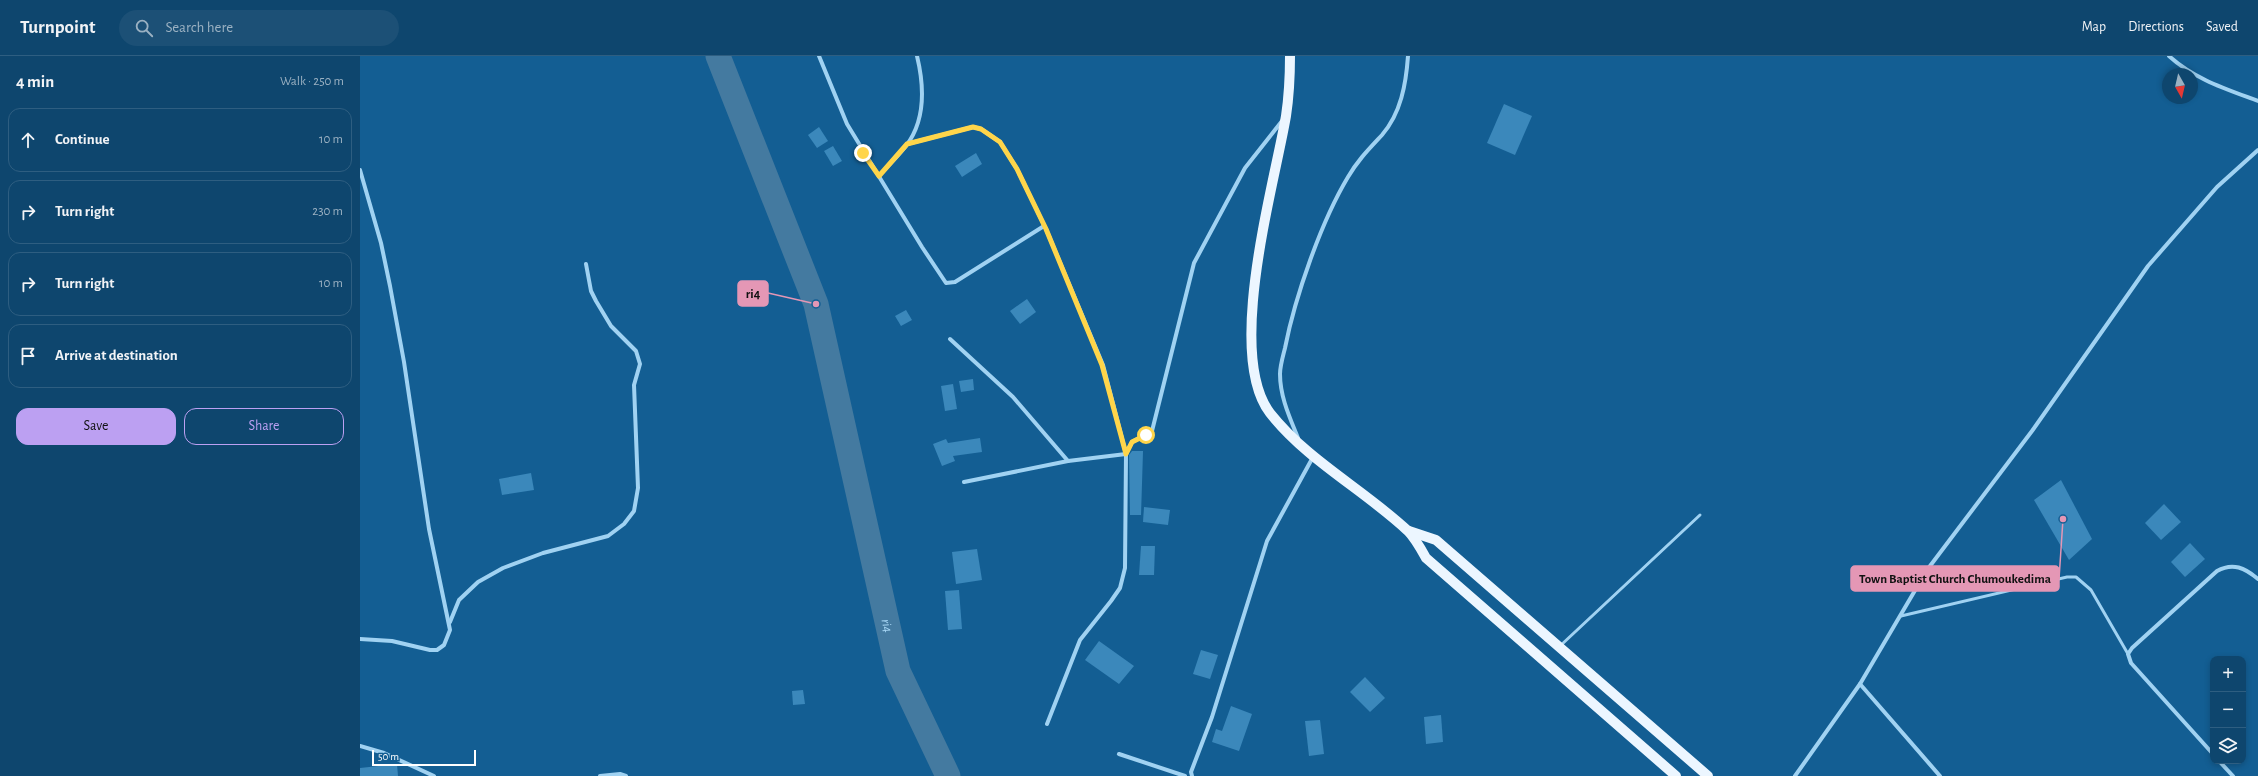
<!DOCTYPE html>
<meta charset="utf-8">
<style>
:root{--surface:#0e466e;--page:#1c5076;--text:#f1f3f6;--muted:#9bb1c2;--line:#2e5e81;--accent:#bca0f2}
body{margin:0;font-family:"Alegreya Sans",sans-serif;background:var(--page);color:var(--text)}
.controls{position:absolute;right:12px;bottom:12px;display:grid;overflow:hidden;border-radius:8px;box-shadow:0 2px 6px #0003}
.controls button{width:36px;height:36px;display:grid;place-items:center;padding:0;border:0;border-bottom:1px solid var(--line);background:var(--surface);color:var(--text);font:20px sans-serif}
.compass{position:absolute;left:1802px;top:12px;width:36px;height:36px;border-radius:50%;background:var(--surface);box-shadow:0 2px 6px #0003;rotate:172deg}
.scale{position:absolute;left:12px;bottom:10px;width:104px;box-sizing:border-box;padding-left:4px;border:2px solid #fff;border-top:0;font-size:11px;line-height:14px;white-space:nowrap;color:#fff;-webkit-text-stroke:3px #135e93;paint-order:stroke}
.stop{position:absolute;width:12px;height:12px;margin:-9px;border:3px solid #ffd54a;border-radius:50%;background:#fff}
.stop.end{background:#ffd54a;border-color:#fff;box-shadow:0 1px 4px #0008}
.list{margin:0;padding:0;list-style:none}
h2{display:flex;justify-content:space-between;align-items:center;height:52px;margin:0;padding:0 16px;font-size:17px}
h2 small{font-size:13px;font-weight:400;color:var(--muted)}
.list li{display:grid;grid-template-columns:26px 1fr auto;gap:12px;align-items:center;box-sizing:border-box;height:64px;margin:0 8px 8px;padding:0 8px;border:1px solid var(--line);border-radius:12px}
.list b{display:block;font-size:15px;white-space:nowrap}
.list em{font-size:13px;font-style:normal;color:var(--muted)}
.actions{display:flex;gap:8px;padding:12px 16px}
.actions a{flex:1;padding:9px 0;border:1px solid var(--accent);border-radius:12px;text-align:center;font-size:14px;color:var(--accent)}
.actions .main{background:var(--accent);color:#111}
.icon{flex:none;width:22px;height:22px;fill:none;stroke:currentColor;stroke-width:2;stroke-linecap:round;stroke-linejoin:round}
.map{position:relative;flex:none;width:1898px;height:720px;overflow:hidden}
header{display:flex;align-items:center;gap:24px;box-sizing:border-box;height:56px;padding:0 20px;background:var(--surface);border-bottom:1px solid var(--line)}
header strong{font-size:19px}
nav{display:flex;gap:22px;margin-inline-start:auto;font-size:14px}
.search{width:280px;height:36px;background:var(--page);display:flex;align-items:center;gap:10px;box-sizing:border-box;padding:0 14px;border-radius:22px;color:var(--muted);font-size:15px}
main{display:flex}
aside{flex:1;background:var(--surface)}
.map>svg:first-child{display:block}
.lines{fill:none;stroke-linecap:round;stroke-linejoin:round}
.river{stroke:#447aa0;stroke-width:25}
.building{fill:#3b88bb}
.service{stroke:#a0d2f2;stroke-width:3}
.minor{stroke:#a0d2f2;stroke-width:4}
.primary{stroke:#ecf6ff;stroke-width:10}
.route{stroke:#ffd54a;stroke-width:5}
.labels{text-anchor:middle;stroke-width:3.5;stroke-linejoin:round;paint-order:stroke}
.water-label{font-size:13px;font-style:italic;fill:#acdbf9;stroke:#135e93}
.leader{fill:none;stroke:#e497b5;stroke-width:1.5}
.callout-dot{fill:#e497b5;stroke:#135e93;stroke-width:1.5}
.callout{fill:#e497b5;stroke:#e497b5;stroke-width:1.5}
.callout-label{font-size:13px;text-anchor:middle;font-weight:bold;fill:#111}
</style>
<header>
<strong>Turnpoint</strong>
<div class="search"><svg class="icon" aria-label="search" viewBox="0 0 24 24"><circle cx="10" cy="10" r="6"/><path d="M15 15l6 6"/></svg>Search here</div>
<nav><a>Map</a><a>Directions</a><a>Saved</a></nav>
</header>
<main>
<aside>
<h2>4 min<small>Walk · 250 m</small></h2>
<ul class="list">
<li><svg class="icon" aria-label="ahead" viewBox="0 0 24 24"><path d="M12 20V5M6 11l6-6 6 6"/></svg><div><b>Continue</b></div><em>10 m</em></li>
<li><svg class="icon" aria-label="right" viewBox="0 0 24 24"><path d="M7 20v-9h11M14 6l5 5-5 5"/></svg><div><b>Turn right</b></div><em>230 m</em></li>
<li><svg class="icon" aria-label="right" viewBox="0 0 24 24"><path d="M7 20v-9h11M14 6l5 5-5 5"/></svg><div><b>Turn right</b></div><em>10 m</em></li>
<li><svg class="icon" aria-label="arrive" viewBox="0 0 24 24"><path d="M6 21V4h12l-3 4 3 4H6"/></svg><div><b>Arrive at destination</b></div></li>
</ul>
<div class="actions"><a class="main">Save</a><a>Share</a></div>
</aside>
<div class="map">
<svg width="1898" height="720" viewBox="0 0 1898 720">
<rect width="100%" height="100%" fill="#135e93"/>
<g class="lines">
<path class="river" id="s1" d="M358,0L456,248L538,615L588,720"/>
</g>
<g class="building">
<path d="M1144,48L1172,60L1155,99L1127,87Z"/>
<path d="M459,71L468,85L457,92L448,79Z"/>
<path d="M473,90L482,105L473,110L464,95Z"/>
<path d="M616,97L622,108L602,121L595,110Z"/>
<path d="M667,243L676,256L660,268L650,255Z"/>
<path d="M546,254L552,264L541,270L535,260Z"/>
<path d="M613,323L614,334L601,336L599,325Z"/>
<path d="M593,328L597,353L585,355L581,330Z"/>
<path d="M620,382L622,396L593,400L595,405L582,410L573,388L586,383L588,387Z"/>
<path d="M772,395H783L781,459H770L769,399Z"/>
<path d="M171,417L174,434L142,439L139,423Z"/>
<path d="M1701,424L1732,483L1709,504L1674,444Z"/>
<path d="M1804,448L1821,466L1801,484L1785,467Z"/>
<path d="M784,451L810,454L808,469L783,466Z"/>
<path d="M1830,487L1845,503L1825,521L1811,506Z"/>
<path d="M781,490H795L794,519H779Z"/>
<path d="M617,493L622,524L596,528L592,496Z"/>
<path d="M599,534L602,573L588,574L585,535Z"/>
<path d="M739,585L774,610L759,628L725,604Z"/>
<path d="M841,594L858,599L850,623L833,618Z"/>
<path d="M1005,621L1025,642L1010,656L990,636Z"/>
<path d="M443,634L445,648L433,649L432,635Z"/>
<path d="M871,650L892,658L879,695L852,686L856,673L862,675Z"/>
<path d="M1081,659L1083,686L1066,688L1064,661Z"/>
<path d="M960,664L964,698L949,700L945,665Z"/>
<path d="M37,708L38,720H0V712Z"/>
</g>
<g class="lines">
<g class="service">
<path d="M1541,560L1707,521H1716L1731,534L1768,598"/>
<path d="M1200,590L1340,459"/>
</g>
<g class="minor">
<path d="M459,0L487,68L562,191L586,227L595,226L684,170"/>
<path d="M1809,0C1834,23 1866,33 1898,45"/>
<path d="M547,88L613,71L621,73L640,86L657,113L686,173L743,309L766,398L765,512L760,532L751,545L720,584L687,668"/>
<path d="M0,114L21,187L30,230L44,306L69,473L90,574L84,589L77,594H70L32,585L0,583"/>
<path d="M519,120C528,110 538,100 546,90C566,64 564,29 557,0"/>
<path d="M590,283L653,341L708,405"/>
<path d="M938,382C930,362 920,341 920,318C920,310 923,300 925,292C935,241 961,166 988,121C998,104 1008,94 1022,79C1041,57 1046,28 1048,0"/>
<path d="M604,426L708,405L766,398L772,386L792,375L834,207L885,112L922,65"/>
<path d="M90,566L99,544L118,526L143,512L183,497L248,480L264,468L274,455L278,432L274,329L280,308L276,295L251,270L236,245L231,235L226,208"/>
<path d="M1500,628L1580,720"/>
<path d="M0,690L24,697L74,720"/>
<path d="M759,698L825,720"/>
<path d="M1853,698L1771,607L1768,598L1772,592L1857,515C1873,506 1885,512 1898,523"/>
<path d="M1859,705L1873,720"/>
<path d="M240,720L260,718L266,720"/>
<path d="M832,720L831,716L852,661L907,485L953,401"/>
<path d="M1435,720L1500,628L1567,514L1672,375L1788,210L1857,131L1898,94"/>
</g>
<g class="primary">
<path d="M930,0C930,20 929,40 926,60C914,130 865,298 910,357C948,405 1003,433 1048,475C1055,482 1061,493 1066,502L1316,720"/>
<path d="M1049,475L1076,484L1348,720"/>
</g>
</g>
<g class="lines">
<path class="route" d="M503,97L519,120L547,88L613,71L621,73L640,86L657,113L686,173L742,309L766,398L772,386L786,379"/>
</g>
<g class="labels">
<g class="water-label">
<text dy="5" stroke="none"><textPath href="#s1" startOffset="596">ri4</textPath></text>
</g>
</g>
<path class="leader" d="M456 248L408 237M1703 463L1699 523"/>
<g class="callout-dot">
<circle cx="456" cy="248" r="4"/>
<circle cx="1703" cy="463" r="4"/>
</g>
<g class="callout">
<rect x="378" y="225" width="30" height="25" rx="4"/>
<rect x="1491" y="510" width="208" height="25" rx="4"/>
</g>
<g class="callout-label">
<text x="393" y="242">ri4</text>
<text x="1595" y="527">Town Baptist Church Chumoukedima</text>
</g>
</svg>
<div class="controls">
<button>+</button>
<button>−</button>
<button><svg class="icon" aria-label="layers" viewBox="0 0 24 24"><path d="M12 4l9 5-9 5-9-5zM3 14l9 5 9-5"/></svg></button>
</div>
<svg class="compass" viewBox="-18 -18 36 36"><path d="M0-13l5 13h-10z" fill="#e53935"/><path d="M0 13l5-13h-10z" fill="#9bb1c2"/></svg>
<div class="scale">50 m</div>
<div class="stop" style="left:786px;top:379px"></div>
<div class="stop end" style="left:503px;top:97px"></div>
</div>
</main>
